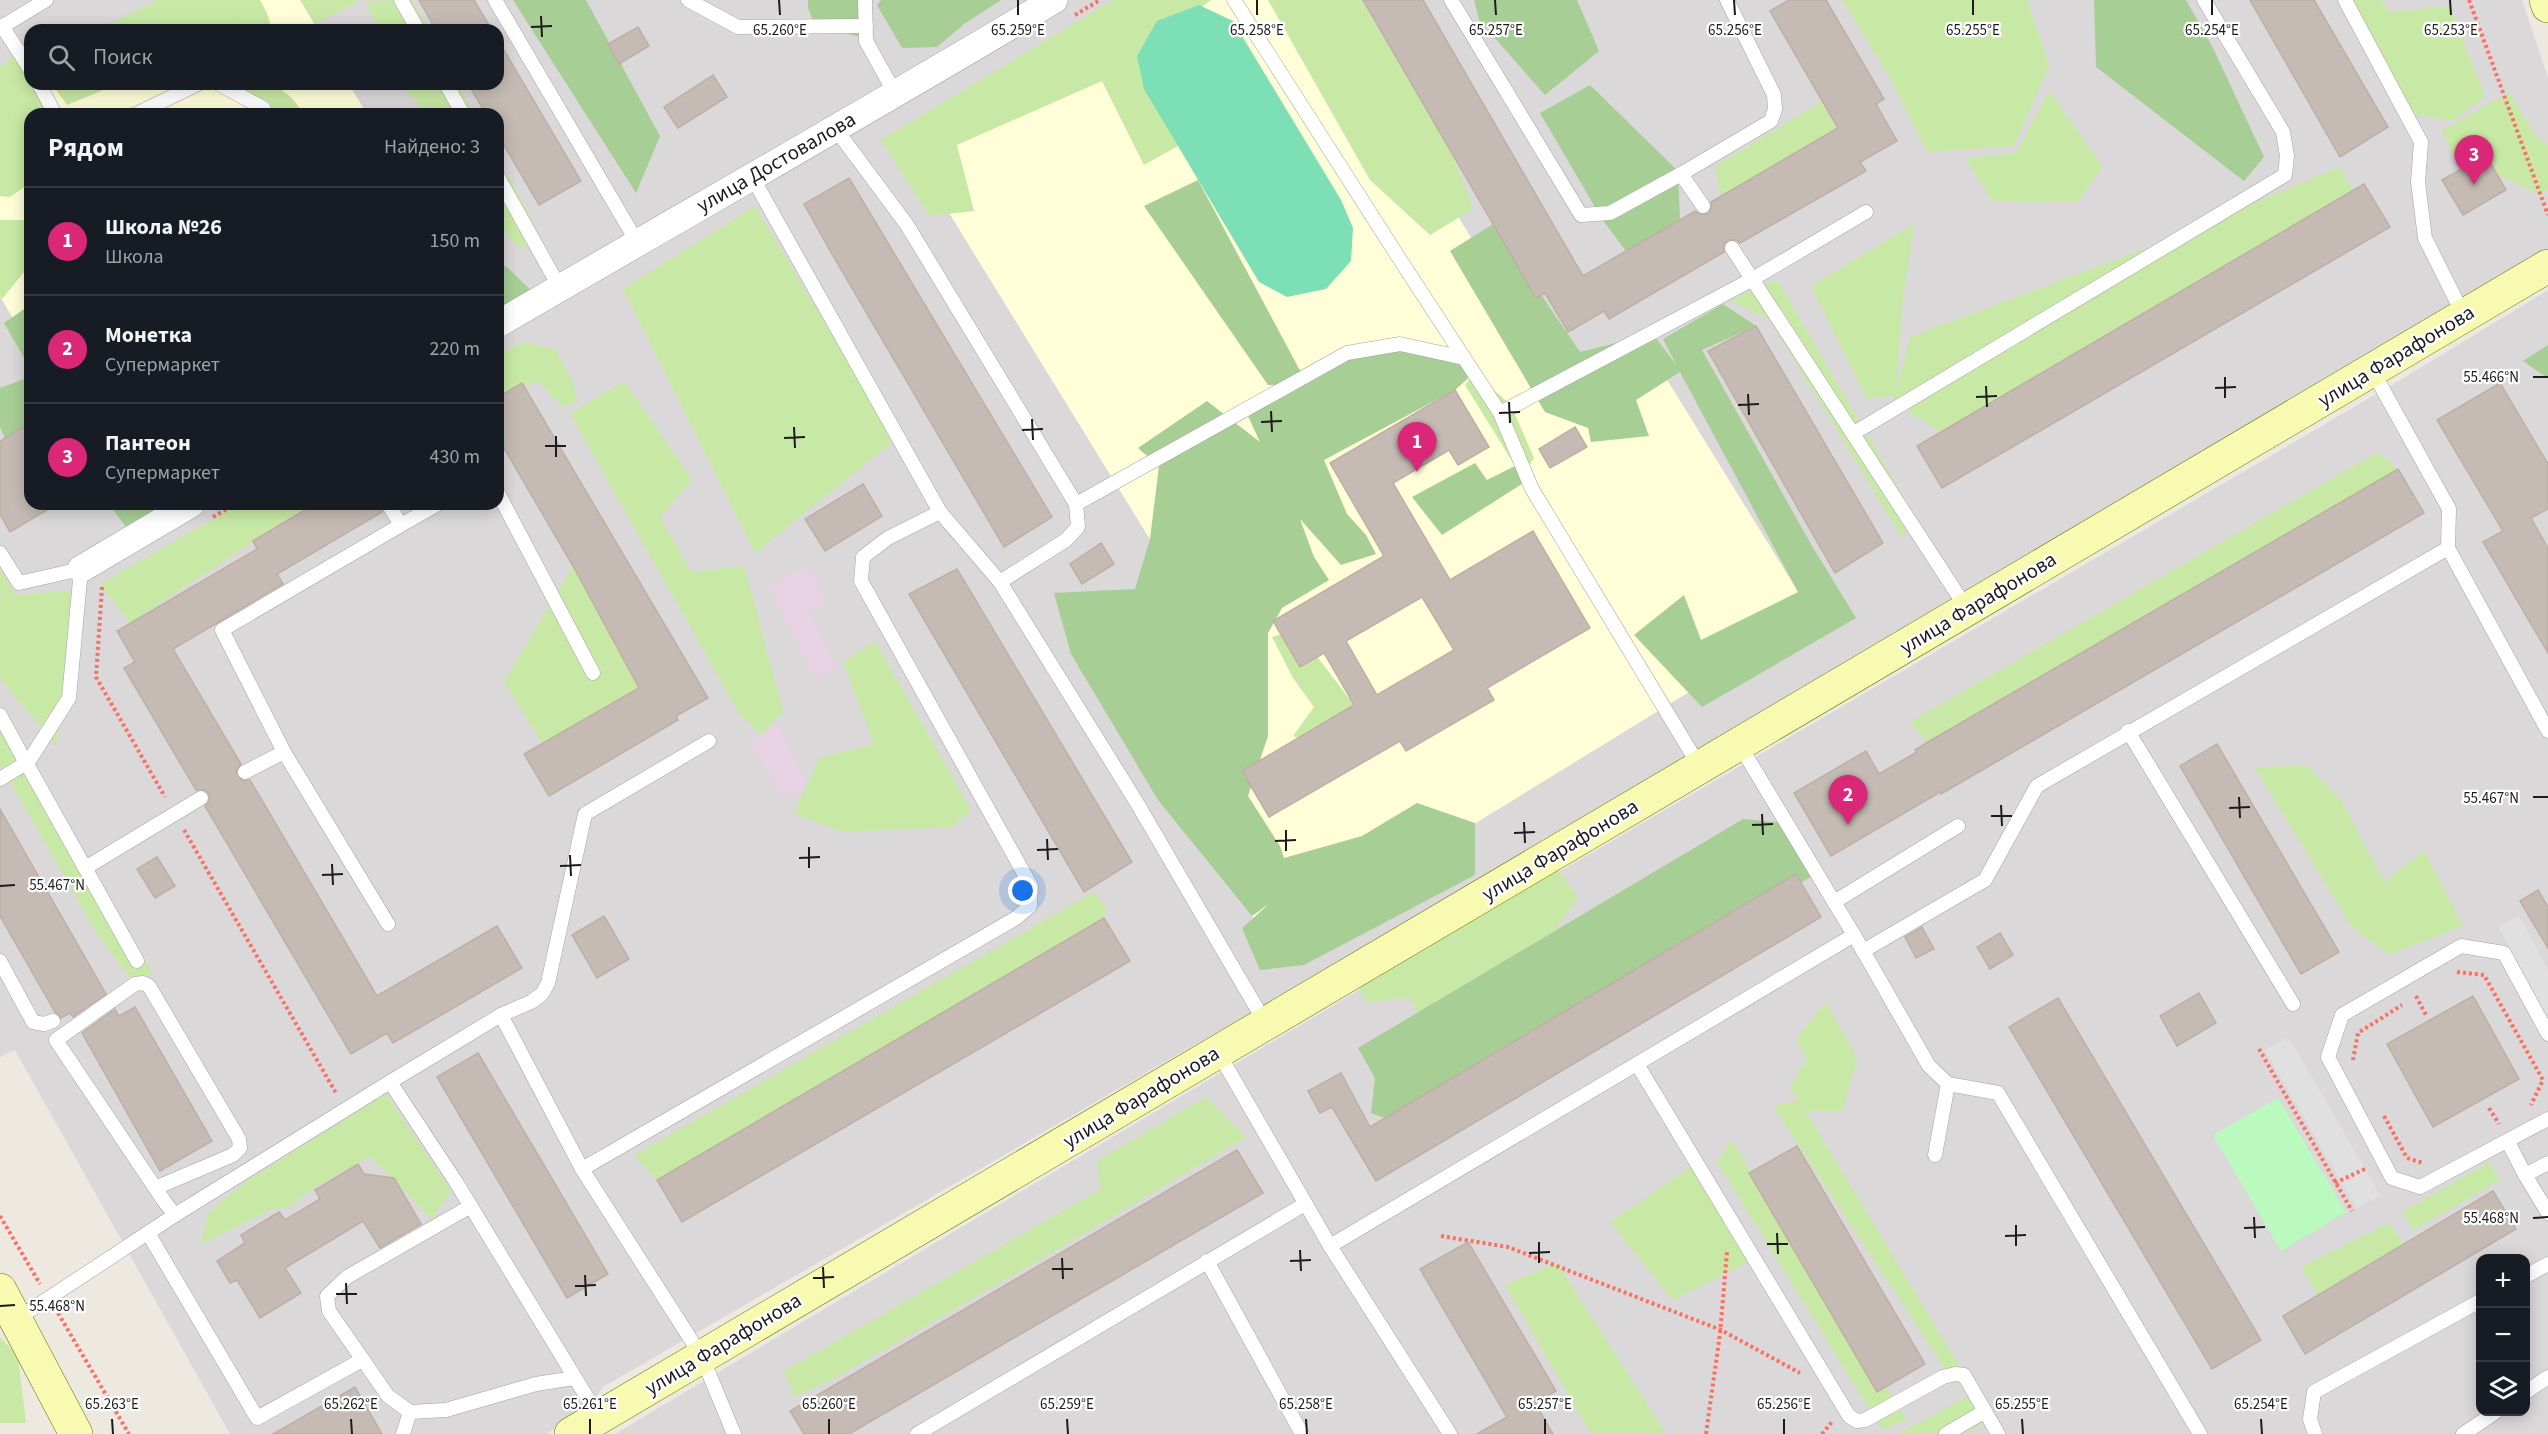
<!DOCTYPE html>
<html lang="ru">
<meta charset="utf-8">
<style>
:root{--surface:#171b24;--page:#242831;--text:#f1f3f6;--muted:#9ea1a6;--line:#363941;--accent:#db2777}
body{margin:0;font-family:"Source Sans 3",sans-serif;background:var(--page);color:var(--text)}
.controls{position:absolute;right:18px;bottom:18px;display:grid;overflow:hidden;border-radius:12px;box-shadow:0 3px 15px #0003}
.controls button{width:54px;height:54px;display:grid;place-items:center;padding:0;border:0;border-bottom:2px solid var(--line);background:var(--surface);color:var(--text);font:30px sans-serif}
.you{position:absolute;left:1023px;top:891px;width:21px;height:21px;margin:-15px;border:4px solid #fff;border-radius:50%;background:#1a73e8;box-shadow:0 0 0 9px #1a73e833}
.badge{display:grid;place-items:center;width:39px;height:39px;border-radius:50%;background:var(--accent);color:#fff;font-size:20px;font-weight:700}
.pin{position:absolute;translate:-50% -50px;filter:drop-shadow(0 2px 3px #0008)}
.pin::after{content:'';position:absolute;top:32px;width:21px;height:18px;background:inherit;clip-path:polygon(0 0,100% 0,50% 100%)}
.list{margin:0;padding:0;list-style:none}
h2{display:flex;justify-content:space-between;align-items:center;height:78px;margin:0;padding:0 24px;font-size:26px}
h2 small{font-size:20px;font-weight:400;color:var(--muted)}
.list li{display:grid;grid-template-columns:39px 1fr auto;gap:18px;align-items:center;box-sizing:border-box;height:108px;padding:0 24px;border-top:2px solid var(--line)}
.list b{display:block;font-size:22px;white-space:nowrap}
.list p{margin:0;font-size:20px;white-space:nowrap;color:var(--muted)}
.list em{font-size:20px;font-style:normal;color:var(--muted)}
.icon{flex:none;width:33px;height:33px;fill:none;stroke:currentColor;stroke-width:2;stroke-linecap:round;stroke-linejoin:round}
.map{position:relative;flex:none;width:2548px;height:1434px;overflow:hidden}
.search{position:absolute;background:var(--surface);box-shadow:0 3px 15px #0003;left:24px;top:24px;width:480px;height:66px;display:flex;align-items:center;gap:15px;box-sizing:border-box;padding:0 21px;border-radius:18px;color:var(--muted);font-size:22px}
.panel{position:absolute;background:var(--surface);box-shadow:0 3px 15px #0003;left:24px;top:108px;width:480px;height:402px;border-radius:18px}
.map>svg:first-child{display:block}
.residential{fill:#dad8d8;fill-rule:evenodd}
.industrial{fill:#e7d2e3}
.education{fill:#fffed8}
.grass{fill:#c8e9a5}
.forest{fill:#a7ce94}
.park{fill:#bbfabf}
.pitch{fill:#7cdfb6}
.parking{fill:#e0e0e0}
.building{fill:#c5bbb4;stroke:#bfafa3;stroke-width:1.5;fill-rule:evenodd}
.lines{fill:none;stroke-linecap:round;stroke-linejoin:round}
.lane-casing{stroke:#a3a3a3;stroke-width:15}
.street-casing{stroke:#a3a3a3;stroke-width:28}
.secondary-casing{stroke:#697203;stroke-width:34}
.path{stroke:#fc6f63;stroke-width:4;stroke-dasharray:3 3;stroke-linecap:butt}
.lane{stroke:#fff;stroke-width:14}
.street{stroke:#fff;stroke-width:27}
.secondary{stroke:#f8fab2;stroke-width:33}
.ticks{fill:none;stroke:#1c1c1c;stroke-width:2}
.labels{text-anchor:middle;stroke-width:4.5;stroke-linejoin:round;paint-order:stroke}
.street-label{font-size:21px;fill:#1c1c1c;stroke:#fff}
.ticks-label{font-size:15px;text-anchor:middle;fill:#1c1c1c;stroke:#fff;stroke-width:4.5;stroke-linejoin:round;paint-order:stroke}
</style>
<div class="map">
<svg width="2548" height="1434" viewBox="0 0 2548 1434">
<rect width="100%" height="100%" fill="#ede9e1"/>
<g class="residential">
<path d="M0,0H2522L2548,78V248L1948,609L603,1387L588,1408L546,1434H230L15,1050L0,1057ZM30,30H498V84H30ZM30,114H498V504H30Z"/>
<path d="M2548,290V1434H615L1453,934L2402,379ZM2480,1258H2526V1412H2480Z"/>
</g>
<g class="industrial">
<path d="M808,564L827,603L810,613L837,666L814,679L768,586Z"/>
<path d="M778,724L808,786L782,798L749,742Z"/>
</g>
<g class="education">
<path d="M178,0H300L318,30H127Z"/>
<path d="M1140,0H1325L1574,405L1653,357L1813,616L1272,948L1084,644L1178,585L906,143Z"/>
<path d="M35,84H349L367,114H30V348L0,296V105Z"/>
</g>
<g class="grass">
<path d="M159,0H260L267,13L272,30H239L238,23L233,30H96Z"/>
<path d="M301,0H357L355,3L315,24Z"/>
<path d="M412,0L429,30H378L366,1Z"/>
<path d="M1113,0H1211L1138,56L1143,81L1178,146L1144,165L1102,81L957,145L974,211L929,216L881,140Z"/>
<path d="M1268,0H1361L1452,153L1473,209L1430,235L1370,180Z"/>
<path d="M1842,0H2027L2049,65L2014,146L1927,152L1889,76Z"/>
<path d="M2338,0H2380L2390,12L2449,6L2485,96L2453,121L2403,113Z"/>
<path d="M14,57L30,79V84H34L55,114H30V183L10,197L0,196V66Z"/>
<path d="M52,84H118L67,105Z"/>
<path d="M235,84C267,84 286,83 303,114H265L232,97Z"/>
<path d="M402,84H459L473,114H425Z"/>
<path d="M2049,91L2103,167L2077,202L1992,201L1965,158L2016,153Z"/>
<path d="M2509,92L2536,136L2548,145V190L2540,194L2453,155L2442,131Z"/>
<path d="M1823,101L1838,128L1720,197L1715,166Z"/>
<path d="M2339,167L2353,190L1940,432L1893,401L1894,395L1867,399L1811,286L1914,224L1902,305L1896,391L1910,337L2155,245Z"/>
<path d="M507,173L537,229V251L515,244L498,224V179Z"/>
<path d="M755,206L895,440L755,553L623,289Z"/>
<path d="M0,220H30V265L2,299L0,296Z"/>
<path d="M1777,280L1915,516L1902,537L1769,319L1729,300Z"/>
<path d="M522,342L555,349L572,380L577,402L562,406L538,381L498,397V355Z"/>
<path d="M1474,373L1511,405L1534,458L1522,477L1465,385Z"/>
<path d="M624,381L692,480L660,517L691,572L744,566L783,711L761,735L740,715L570,414Z"/>
<path d="M2378,452L2398,469L1928,742L1910,722Z"/>
<path d="M239,504H310L130,623L100,584Z"/>
<path d="M573,566L639,688L542,743L504,682Z"/>
<path d="M0,568L15,595L84,589L56,746L0,678Z"/>
<path d="M1296,629L1354,705L1298,738L1293,736L1314,707L1293,678L1272,637Z"/>
<path d="M875,641L971,810L952,827L843,832L794,814L819,758L874,744L843,662Z"/>
<path d="M0,716L153,974L132,981L95,930L0,764Z"/>
<path d="M2307,765L2341,800L2384,882L2424,851L2463,926L2389,955L2352,927L2255,768Z"/>
<path d="M1553,863L1578,897L1554,931L1418,1012L1408,997L1366,1003L1357,982Z"/>
<path d="M1094,892L1108,910L1099,921L657,1180L634,1155Z"/>
<path d="M1826,1002L1857,1059L1842,1111H1807L1803,1107L1964,1374L1955,1384L1773,1106L1799,1100L1789,1087L1807,1060L1796,1039Z"/>
<path d="M386,1094L451,1191L432,1219L370,1156L303,1195L291,1206L270,1210L201,1244L208,1213L246,1181Z"/>
<path d="M1206,1097L1246,1137L1038,1261L831,1380L794,1397L784,1371L1101,1189L1097,1161Z"/>
<path d="M1731,1140L1907,1420L1882,1430L1717,1162Z"/>
<path d="M2489,1162L2500,1180L2413,1230L2402,1212Z"/>
<path d="M1697,1163L1750,1261L1673,1300L1610,1222Z"/>
<path d="M2389,1223L2404,1244L2318,1295L2301,1267Z"/>
<path d="M1557,1263L1666,1434H1591L1505,1285Z"/>
<path d="M0,1337L18,1357L26,1423H0Z"/>
<path d="M1966,1397L1988,1420L1964,1434H1898Z"/>
</g>
<g class="forest">
<path d="M513,0H586L660,136L636,193Z"/>
<path d="M808,0H865L860,37L815,25L808,8Z"/>
<path d="M881,0H1001L964,24L937,47L902,48L877,5Z"/>
<path d="M1474,0H1577L1599,51L1545,95L1479,20Z"/>
<path d="M2094,0H2186L2213,48L2264,157L2244,181L2096,67Z"/>
<path d="M1590,85L1678,171L1680,220L1626,251L1602,219L1540,113Z"/>
<path d="M1198,180L1304,378L1371,344L1437,351L1474,373L1455,390L1324,460L1347,514L1366,535L1376,554L1341,565L1300,519L1314,557L1329,580L1282,608L1268,633V736L1248,796L1280,846L1284,858L1362,836L1417,803L1475,823V875L1304,965L1260,970L1242,928L1269,904L1252,916L1158,800L1071,654L1054,593L1135,589L1150,539L1159,466L1138,448L1207,401L1260,442L1242,403L1291,384L1268,385L1144,206Z"/>
<path d="M1493,224L1580,352L1653,334L1677,366L1663,339L1723,304L1756,326L1702,350L1812,546L1856,618L1702,707L1634,635L1684,595L1701,640L1798,592L1680,372L1636,400L1649,436L1591,442L1588,428L1545,412L1450,251Z"/>
<path d="M506,266L539,298L498,323V267Z"/>
<path d="M30,305V368L4,323Z"/>
<path d="M2548,345V377H2546L2523,361Z"/>
<path d="M30,377V423L5,438L0,427V388Z"/>
<path d="M1475,463L1487,480L1515,466L1525,482L1442,535L1412,497Z"/>
<path d="M109,504H193L135,539Z"/>
<path d="M1743,819L1795,824L1816,874L1385,1118L1371,1113L1375,1078L1358,1048Z"/>
</g>
<path class="park" d="M2278,1098L2346,1212L2281,1251L2213,1135Z"/>
<path class="pitch" d="M1199,5L1233,21L1341,200L1353,228L1351,261L1326,289L1287,297L1259,282L1144,89L1137,56L1157,21Z"/>
<g class="parking">
<path d="M2519,916L2548,969V1018L2498,927Z"/>
<path d="M2289,1037L2380,1195L2357,1209L2265,1050Z"/>
</g>
<g class="building">
<path d="M419,0H474L492,30H436Z"/>
<path d="M1363,0H1423L1583,276L1695,211L1700,214H1708L1711,209V202L1838,128L1770,11L1789,0H1826L1884,99L1876,104L1897,141L1860,162L1866,171L1740,243L1736,240H1728L1724,244V252L1609,319L1604,311L1568,332L1545,293L1536,298Z"/>
<path d="M2250,0H2314L2388,127L2340,157Z"/>
<path d="M638,27L649,46L619,64L608,44Z"/>
<path d="M498,40L581,181L539,205L498,135V114H486L468,84H498Z"/>
<path d="M713,75L727,97L678,128L664,107Z"/>
<path d="M2486,155L2506,190L2463,215L2442,180Z"/>
<path d="M849,178L1052,517L1004,547L829,249L804,204Z"/>
<path d="M2364,184L2390,227L1942,488L1917,446Z"/>
<path d="M1756,326L1883,543L1835,573L1708,351Z"/>
<path d="M522,383L708,698L676,716L678,720L549,796L524,754L639,688L573,566L498,438V397Z"/>
<path d="M2500,383L2548,464V509L2531,518L2548,548V653L2483,542L2503,531L2437,420Z"/>
<path d="M1455,390L1489,447L1458,465L1449,450L1393,483L1450,580L1533,531L1590,628L1487,688L1494,700L1406,751L1400,741L1269,817L1242,771L1354,705L1324,653L1300,667L1273,621L1384,556L1330,463ZM1422,597L1454,650L1377,695L1346,641Z"/>
<path d="M30,423V504H57L10,532L0,514V441Z"/>
<path d="M1575,427L1587,447L1550,468L1539,449Z"/>
<path d="M2398,469L2424,513L1941,794L1940,792L1831,856L1794,793L1866,751L1879,774L1917,752L1915,750L1928,742Z"/>
<path d="M863,484L882,516L825,551L805,519Z"/>
<path d="M315,504H382V512L277,574L283,584L173,649L241,764L236,771L237,777L244,781L250,780L377,996L497,926L522,968L393,1043L387,1033L351,1054L205,806L209,802V794L205,790H196L124,668L135,662L117,631L257,549L253,541Z"/>
<path d="M1101,543L1114,564L1082,584L1070,564Z"/>
<path d="M957,569L1132,862L1084,892L909,594Z"/>
<path d="M2217,744L2339,952L2301,974L2180,766Z"/>
<path d="M0,809L106,994L73,1017L70,1013L61,1018L55,1012L0,916Z"/>
<path d="M157,857L175,886L155,898L137,869Z"/>
<path d="M1796,874L1821,917L1376,1181L1332,1107L1320,1113L1308,1091L1341,1073L1370,1127Z"/>
<path d="M2538,890L2548,907V948L2520,901Z"/>
<path d="M604,916L629,959L597,978L572,935Z"/>
<path d="M1104,918L1130,961L682,1222L657,1180Z"/>
<path d="M1922,927L1934,949L1916,958L1905,937Z"/>
<path d="M2000,933L2013,955L1990,969L1977,947Z"/>
<path d="M2199,993L2216,1023L2177,1046L2160,1016Z"/>
<path d="M2473,996L2519,1079L2433,1127L2387,1044Z"/>
<path d="M2058,998L2261,1340L2212,1369L2009,1027Z"/>
<path d="M135,1007L212,1141L160,1171L82,1033L115,1009L119,1016Z"/>
<path d="M478,1053L608,1274L567,1298L437,1077Z"/>
<path d="M1797,1146L1925,1364L1877,1392L1749,1173Z"/>
<path d="M1237,1150L1263,1193L849,1434H804L790,1411Z"/>
<path d="M358,1164L364,1174L394,1178L421,1224L380,1248L363,1221L285,1268L301,1293L260,1318L237,1280L230,1283L217,1261L245,1243L241,1235L279,1212L285,1220L320,1199L315,1190Z"/>
<path d="M2493,1191L2516,1229L2305,1354L2283,1316Z"/>
<path d="M1468,1242L1556,1391L1535,1403L1553,1434H1477L1507,1417L1420,1269Z"/>
<path d="M355,1387L382,1434H273Z"/>
</g>
<g class="lines">
<g class="lane-casing">
<g id="lane">
<path d="M401,0L418,30"/>
<path d="M495,0L637,242"/>
<path d="M688,0L738,27L866,26"/>
<path d="M865,0L866,41L896,95"/>
<path d="M1234,0L1397,255L1500,413"/>
<path d="M1451,0L1581,215L1610,213L1681,174L1703,206"/>
<path d="M2345,0L2421,142L2418,182L2425,238L2464,316"/>
<path d="M2,26L30,69"/>
<path d="M0,28L46,0"/>
<path d="M39,84L55,114"/>
<path d="M219,84L263,108L266,114"/>
<path d="M446,84L463,114"/>
<path d="M136,114L198,84"/>
<path d="M835,128L907,225L1076,504L1078,527L1066,540L1000,582"/>
<path d="M1681,174L1771,121L1775,109L1774,95L1727,0"/>
<path d="M751,175L940,512L1000,582L1137,803L1266,1024"/>
<path d="M498,177L560,288"/>
<path d="M1732,248L1967,609"/>
<path d="M2372,370L2449,509L2448,548L2548,731"/>
<path d="M1854,433L2285,175L2287,156L2283,132L2204,0"/>
<path d="M498,493L593,673"/>
<path d="M1076,504L1347,353L1400,344L1464,358"/>
<path d="M390,507L401,525L438,504"/>
<path d="M0,553L19,583L81,569L69,698L27,764L137,961"/>
<path d="M0,715L26,763L0,779"/>
<path d="M2128,731L2293,1004"/>
<path d="M1739,744L1854,935L1929,1066L1948,1084L1998,1093L2200,1434"/>
<path d="M1700,767L1532,489L1500,413L1751,280L1866,212"/>
<path d="M245,772L284,752"/>
<path d="M85,868L201,798"/>
<path d="M1834,902L1958,826"/>
<path d="M388,924L284,752L222,630L401,525"/>
<path d="M1863,951L1985,880L2037,786L2448,548"/>
<path d="M0,961L33,1022L44,1024L53,1021"/>
<path d="M501,1015L582,1169"/>
<path d="M2548,1034L2504,953L2461,946L2342,1015L2328,1057L2392,1178L2420,1187L2548,1119"/>
<path d="M1218,1052L1330,1246L1450,1434"/>
<path d="M1637,1064L1849,1416L1857,1421L1865,1420L1943,1377L1955,1374L1964,1375L1998,1434"/>
<path d="M2508,1142L2525,1175"/>
<path d="M1935,1155L1948,1084"/>
<path d="M2548,1163L2525,1175L2548,1213"/>
<path d="M155,1188L233,1155L240,1148L239,1139L149,986L143,983L135,984L56,1040L164,1201L175,1215"/>
<path d="M471,1206L347,1277L327,1296L329,1311L388,1396L410,1412L446,1410L536,1384L574,1378"/>
<path d="M148,1233L257,1418L362,1360"/>
<path d="M1330,1246L1854,935"/>
<path d="M1207,1261L1302,1434"/>
<path d="M2526,1276L2548,1264"/>
<path d="M17,1319L175,1215L390,1082"/>
<path d="M2526,1392L2548,1377"/>
<path d="M599,1417L456,1182L390,1082L501,1015L531,1002L542,994L548,983L585,814L709,741"/>
<path d="M403,1434L410,1412"/>
<path d="M734,1434L702,1357L582,1169L1016,918L1030,906L1031,886L861,581L863,557L888,538L940,512"/>
<path d="M917,1434L1305,1204"/>
<path d="M1946,1434L1985,1411"/>
<path d="M2315,1434L2310,1419L2314,1392L2480,1301"/>
<path d="M2463,1434L2496,1412"/>
</g>
</g>
<g class="street-casing">
<g id="street">
<path d="M498,324C683,216 870,110 1054,0"/>
<path d="M81,569L191,504"/>
</g>
</g>
<g class="secondary-casing">
<g id="secondary">
<path d="M2546,0L2548,6"/>
<path d="M0,1290L76,1434"/>
<path d="M571,1434L2548,266"/>
</g>
</g>
<g class="path">
<path d="M2469,0L2548,215"/>
<path d="M1075,15L1100,0"/>
<path d="M213,517L236,504"/>
<path d="M102,587L96,677L165,797"/>
<path d="M184,830L336,1093"/>
<path d="M2457,972L2484,975L2543,1080L2531,1105"/>
<path d="M2416,996L2426,1015"/>
<path d="M2259,1049L2352,1211"/>
<path d="M2353,1060L2358,1033L2402,1005"/>
<path d="M2489,1108L2499,1124"/>
<path d="M2384,1116L2407,1158L2423,1163"/>
<path d="M2335,1183L2367,1168"/>
<path d="M0,1216L40,1284"/>
<path d="M1441,1236L1508,1247L1721,1330L1800,1373"/>
<path d="M58,1313L129,1434"/>
<path d="M1706,1434L1720,1334L1727,1252"/>
<path d="M1822,1434L1832,1422"/>
</g>
<use href="#lane" class="lane"/>
<use href="#street" class="street"/>
<use href="#secondary" class="secondary"/>
</g>
<path class="ticks" d="M779,0L780,15M1018,0V15M1257,0V15M1495,0L1496,15M1734,0L1735,15M1973,0V15M2212,0V15M2450,0L2451,15M541,16L542,37M531,27L552,26M2225,377V398M2533,377H2548M1986,386L1987,407M2215,388L2236,387M1748,394L1749,415M1976,397L1997,396M1509,402L1510,423M1738,405L1759,404M1271,411L1272,432M1499,413L1520,412M1032,419L1033,440M1261,422L1282,421M794,427L795,448M1022,430L1043,429M556,436V457M784,438L805,437M545,446H566M2239,797L2240,818M2533,797H2548M2001,805L2002,826M2229,808L2250,807M1762,814L1763,835M1991,816H2012M1524,822L1525,843M1752,825L1773,824M1286,830V851M1514,833L1535,832M1047,839L1048,860M1275,841L1296,840M809,847V868M1037,850L1058,849M570,855L571,876M799,858L820,857M332,864L333,885M560,866L581,865M322,875L343,874M0,886L15,885M2254,1217L2255,1238M2533,1218L2548,1217M2016,1225V1246M2244,1228L2265,1227M1777,1233L1778,1254M2005,1236L2026,1235M1539,1242V1263M1767,1244H1788M1300,1250L1301,1271M1529,1253L1550,1252M1062,1258L1063,1279M1290,1261L1311,1260M823,1267L824,1288M1052,1269H1073M585,1275L586,1296M813,1278L834,1277M346,1283L347,1304M575,1286L596,1285M336,1294H357M0,1306L15,1305M112,1419L113,1434M351,1419L352,1434M590,1419V1434M829,1419V1434M1067,1419L1068,1434M1306,1419L1307,1434M1545,1419V1434M1784,1419V1434M2022,1419L2023,1434M2261,1419L2262,1434"/>
<g class="labels">
<g class="street-label">
<text transform="translate(776 162) rotate(-30)" y="7">улица Достовалова</text>
<text transform="translate(2396 356) rotate(-31)" y="7">улица Фарафонова</text>
<text transform="translate(1978 603) rotate(-31)" y="7">улица Фарафонова</text>
<text transform="translate(1560 850) rotate(-31)" y="7">улица Фарафонова</text>
<text transform="translate(1141 1097) rotate(-31)" y="7">улица Фарафонова</text>
<text transform="translate(723 1344) rotate(-31)" y="7">улица Фарафонова</text>
</g>
</g>
<g class="ticks-label">
<text x="780" y="35">65.260°E</text>
<text x="1018" y="35">65.259°E</text>
<text x="1257" y="35">65.258°E</text>
<text x="1496" y="35">65.257°E</text>
<text x="1735" y="35">65.256°E</text>
<text x="1973" y="35">65.255°E</text>
<text x="2212" y="35">65.254°E</text>
<text x="2451" y="35">65.253°E</text>
<text x="2491" y="382">55.466°N</text>
<text x="2491" y="803">55.467°N</text>
<text x="57" y="890">55.467°N</text>
<text x="2491" y="1223">55.468°N</text>
<text x="57" y="1311">55.468°N</text>
<text x="112" y="1409">65.263°E</text>
<text x="351" y="1409">65.262°E</text>
<text x="590" y="1409">65.261°E</text>
<text x="829" y="1409">65.260°E</text>
<text x="1067" y="1409">65.259°E</text>
<text x="1306" y="1409">65.258°E</text>
<text x="1545" y="1409">65.257°E</text>
<text x="1784" y="1409">65.256°E</text>
<text x="2022" y="1409">65.255°E</text>
<text x="2261" y="1409">65.254°E</text>
</g>
</svg>
<div class="controls">
<button>+</button>
<button>−</button>
<button><svg class="icon" aria-label="layers" viewBox="0 0 24 24"><path d="M12 4l9 5-9 5-9-5zM3 14l9 5 9-5"/></svg></button>
</div>
<div class="you"></div>
<div class="pin badge" style="left:1417px;top:472px">1</div>
<div class="pin badge" style="left:1848px;top:825px">2</div>
<div class="pin badge" style="left:2474px;top:185px">3</div>
<div class="search"><svg class="icon" aria-label="search" viewBox="0 0 24 24"><circle cx="10" cy="10" r="6"/><path d="M15 15l6 6"/></svg>Поиск</div>
<section class="panel">
<h2>Рядом<small>Найдено: 3</small></h2>
<ul class="list">
<li><span class="badge">1</span><div><b>Школа №26</b><p>Школа</p></div><em>150 m</em></li>
<li><span class="badge">2</span><div><b>Монетка</b><p>Супермаркет</p></div><em>220 m</em></li>
<li><span class="badge">3</span><div><b>Пантеон</b><p>Супермаркет</p></div><em>430 m</em></li>
</ul>
</section>
</div>
